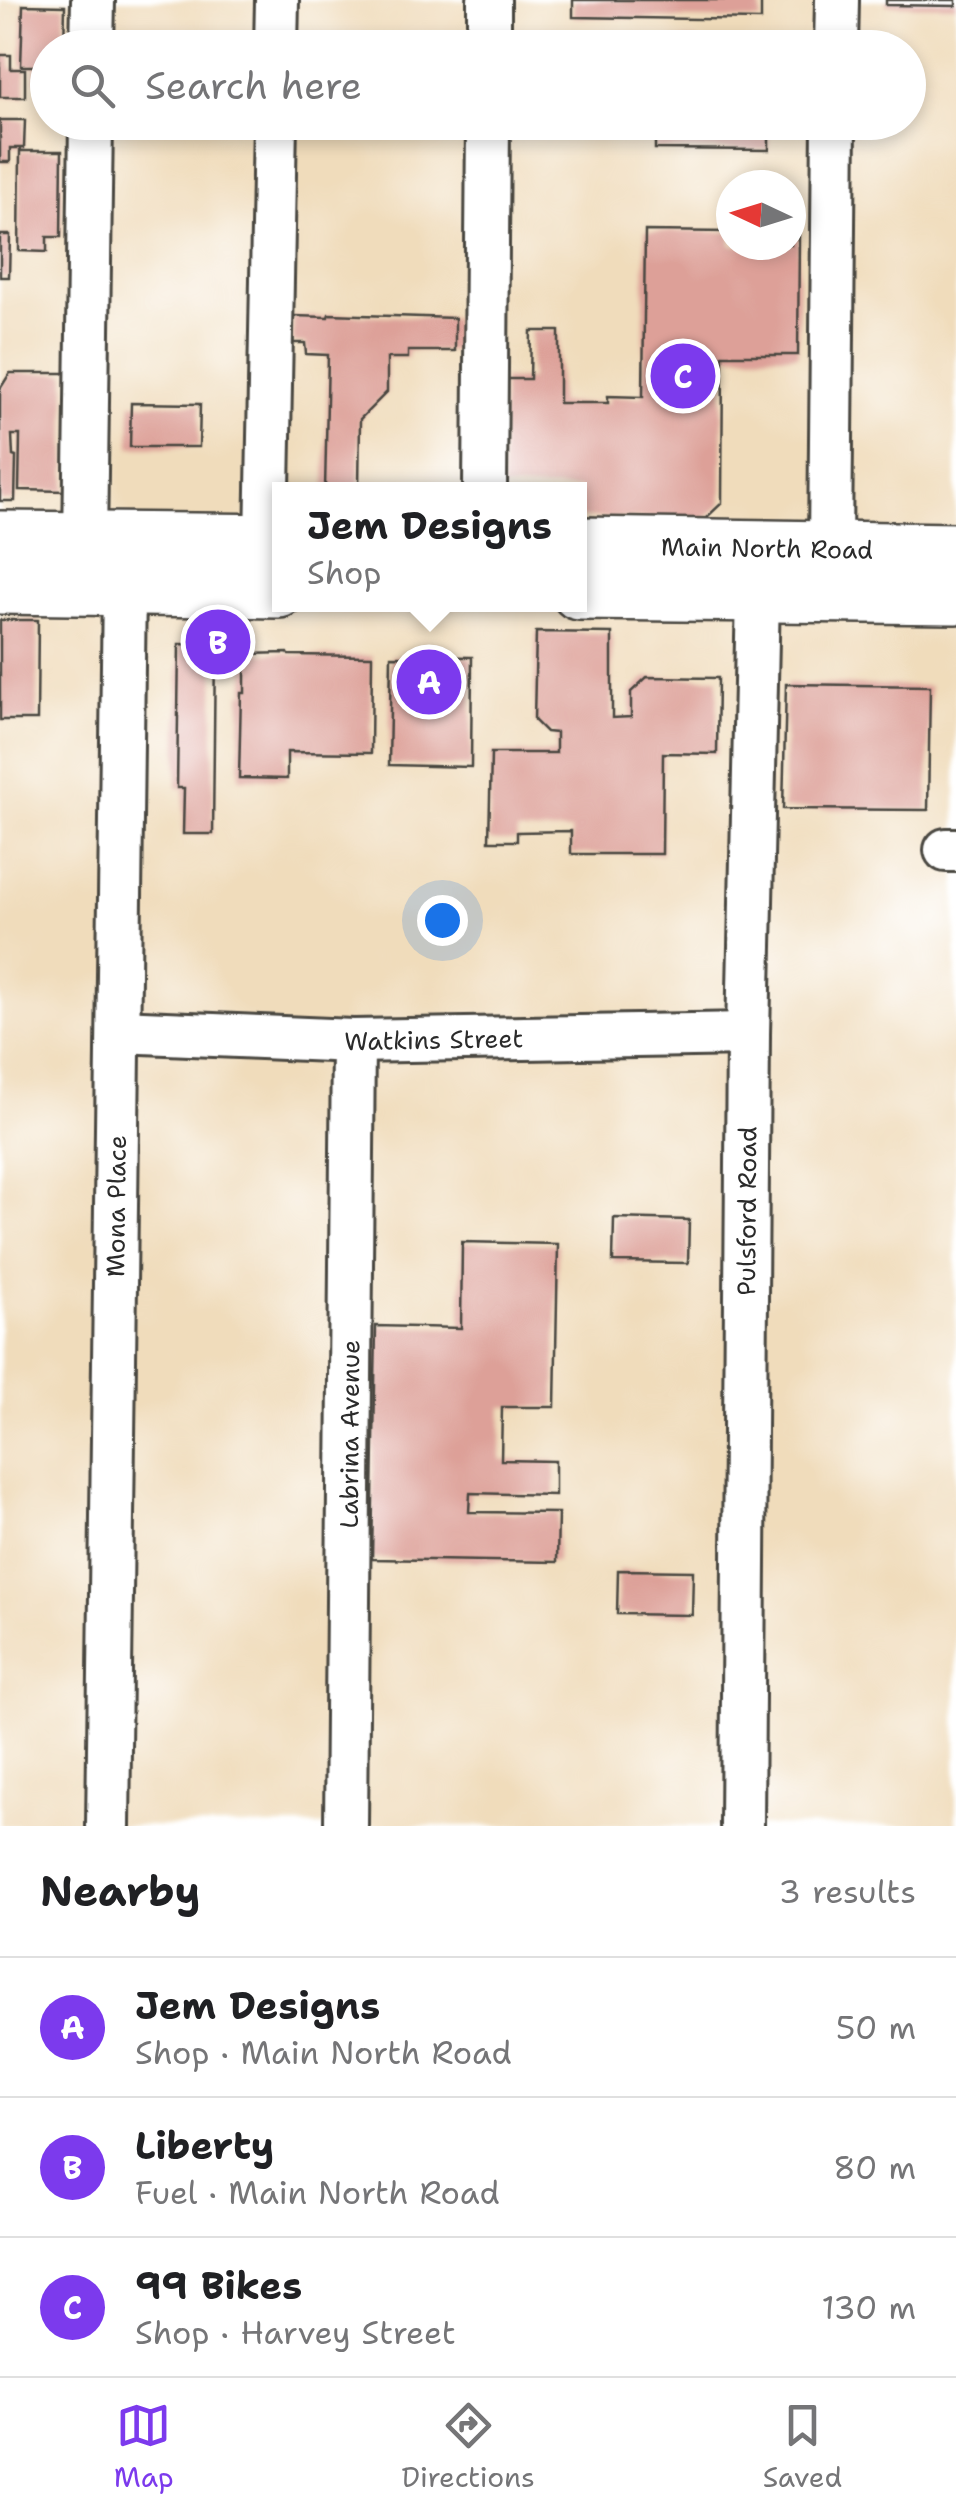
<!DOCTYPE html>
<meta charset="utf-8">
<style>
:root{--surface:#fff;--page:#f2f2f2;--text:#202124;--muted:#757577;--line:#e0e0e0;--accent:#7c3aed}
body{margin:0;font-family:"Shantell Sans",sans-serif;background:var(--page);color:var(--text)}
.compass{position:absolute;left:716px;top:170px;width:90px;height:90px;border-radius:50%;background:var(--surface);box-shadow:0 5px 15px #0003;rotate:274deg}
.you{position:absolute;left:442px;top:920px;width:35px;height:35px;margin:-25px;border:8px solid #fff;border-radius:50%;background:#1a73e8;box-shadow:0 0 0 15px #1a73e833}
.badge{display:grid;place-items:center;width:65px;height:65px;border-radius:50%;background:var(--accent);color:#fff;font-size:32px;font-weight:700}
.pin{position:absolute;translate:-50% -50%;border:5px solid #fff;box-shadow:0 2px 10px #0006}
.popup{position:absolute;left:272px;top:482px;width:315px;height:130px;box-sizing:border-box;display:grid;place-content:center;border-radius:0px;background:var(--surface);filter:drop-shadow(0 2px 8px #0005);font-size:32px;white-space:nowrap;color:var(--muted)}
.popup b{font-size:38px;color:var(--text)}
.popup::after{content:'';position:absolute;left:50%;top:100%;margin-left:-20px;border:20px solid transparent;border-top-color:var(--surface)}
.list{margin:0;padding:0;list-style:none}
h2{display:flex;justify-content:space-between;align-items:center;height:130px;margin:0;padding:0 40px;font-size:42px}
h2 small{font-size:32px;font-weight:400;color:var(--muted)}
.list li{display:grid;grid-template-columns:65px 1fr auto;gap:30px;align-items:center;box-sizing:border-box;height:140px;padding:0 40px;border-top:2px solid var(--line)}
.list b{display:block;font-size:38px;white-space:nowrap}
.list p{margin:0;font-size:32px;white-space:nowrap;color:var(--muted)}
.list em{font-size:32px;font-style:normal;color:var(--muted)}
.icon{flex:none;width:55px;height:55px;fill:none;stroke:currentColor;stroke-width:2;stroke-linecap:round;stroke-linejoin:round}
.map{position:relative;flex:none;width:956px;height:1826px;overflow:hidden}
.search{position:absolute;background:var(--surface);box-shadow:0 5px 15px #0003;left:30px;right:30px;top:30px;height:110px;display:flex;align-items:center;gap:25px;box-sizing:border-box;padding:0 35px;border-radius:55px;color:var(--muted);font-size:38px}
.sheet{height:550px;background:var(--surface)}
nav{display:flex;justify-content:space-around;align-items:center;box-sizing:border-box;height:140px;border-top:2px solid var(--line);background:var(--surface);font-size:28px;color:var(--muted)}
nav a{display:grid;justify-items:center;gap:5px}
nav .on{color:var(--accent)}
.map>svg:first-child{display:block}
.building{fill:#dda098}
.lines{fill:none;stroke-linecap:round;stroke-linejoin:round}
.minor-casing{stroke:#494641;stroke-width:48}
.highway-casing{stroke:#494641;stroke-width:60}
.minor{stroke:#fff;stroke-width:42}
.highway{stroke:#fff;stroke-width:55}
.labels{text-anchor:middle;stroke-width:8;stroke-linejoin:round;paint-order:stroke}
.street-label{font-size:25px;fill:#2b2b2b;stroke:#fff}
</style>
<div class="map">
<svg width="956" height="1826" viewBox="0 0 956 1826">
<rect width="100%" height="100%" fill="#fff"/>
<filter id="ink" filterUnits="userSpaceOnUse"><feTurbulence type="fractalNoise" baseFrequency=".01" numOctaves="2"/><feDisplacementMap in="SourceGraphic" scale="20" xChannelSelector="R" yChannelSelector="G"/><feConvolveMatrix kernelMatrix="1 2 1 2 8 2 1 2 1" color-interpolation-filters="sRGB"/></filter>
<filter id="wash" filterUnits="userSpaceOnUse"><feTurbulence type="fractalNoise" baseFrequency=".0048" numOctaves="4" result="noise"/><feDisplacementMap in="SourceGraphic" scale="40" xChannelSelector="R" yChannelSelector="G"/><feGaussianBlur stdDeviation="2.25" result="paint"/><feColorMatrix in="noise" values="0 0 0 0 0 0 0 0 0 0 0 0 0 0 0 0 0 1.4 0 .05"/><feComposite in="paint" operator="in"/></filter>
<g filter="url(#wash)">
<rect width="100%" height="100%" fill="#f0dcbb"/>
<g id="blocks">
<g class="building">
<path d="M573,0H761V20L573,17Z"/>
<path d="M886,0H956V6L886,5Z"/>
<path d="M23,5L65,6L64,48H48V81H35V66H21Z"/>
<path d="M575,38L698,40V48H575Z"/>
<path d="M0,55H11V69H25V97H0Z"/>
<path d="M0,120H25L24,148H10V162H0Z"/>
<path d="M655,122H769V150L655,149Z"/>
<path d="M20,151H62L61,237H47V252L19,251Z"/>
<path d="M645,231L731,232V245H791V233L799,234L798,355H723L722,503L705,519L579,518V489H502L503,379H530L531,331H559V403H608V396L643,397Z"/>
<path d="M0,235H10L9,277H0Z"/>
<path d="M329,314L455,318V351H408V358H387V392L360,419L359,489H325L328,355L306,354L305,343H293V316L328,317Z"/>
<path d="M10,373H66V491L19,490L20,435H12L13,456L16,457L15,501H0V389Z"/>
<path d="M131,403L200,404L199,447H130Z"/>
<path d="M0,620H38L37,720H0Z"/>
<path d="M536,632L612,633V718L631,717V692L647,677L718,678L717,754L663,753L662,854H571V831L517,832V841H489L491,753H556V733L546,732L534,720Z"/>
<path d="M179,644L215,645L213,834H183L184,788H177Z"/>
<path d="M288,653L289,655L372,656L371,753L287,752V779L239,778L241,693H245V654Z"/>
<path d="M391,656L472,657L471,767L389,765Z"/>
<path d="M786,684L930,686L928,810L783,809Z"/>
<path d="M614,1218L689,1220L688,1263L613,1262Z"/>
<path d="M462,1242L558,1244L555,1407H502L501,1460L555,1461V1495L470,1493L469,1512L558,1513L557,1562L372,1559L376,1326L461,1328Z"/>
<path d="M618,1570L693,1571L692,1615L617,1614Z"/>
</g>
</g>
</g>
<g filter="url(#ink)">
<use href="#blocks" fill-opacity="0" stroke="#494641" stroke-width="2.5"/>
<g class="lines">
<g class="minor-casing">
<g id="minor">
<path d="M92,48L93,0"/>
<path d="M276,48L277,0"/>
<path d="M489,48V0"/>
<path d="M836,48L837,0"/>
<path d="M485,490L488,122"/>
<path d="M85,542L91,122"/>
<path d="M267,542L275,122"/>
<path d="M830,547L834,122"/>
<path d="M946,850H956"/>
<path id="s1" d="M119,1031L353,1041L748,1034"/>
<path id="s2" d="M108,1826L124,587"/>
<path id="s3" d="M346,1826L353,1041"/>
<path id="s4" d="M742,1826L748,1034L758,595"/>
</g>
</g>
<g class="highway-casing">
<g id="highway">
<path d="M0,539L279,542"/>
<path id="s5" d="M579,545L956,551"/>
<path d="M0,586L279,590"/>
<path d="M579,592L956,596"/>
</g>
</g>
<use href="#minor" class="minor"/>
<use href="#highway" class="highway"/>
</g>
</g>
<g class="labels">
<g class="street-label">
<text dy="9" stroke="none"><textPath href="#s5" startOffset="188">Main North Road</textPath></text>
<text dy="9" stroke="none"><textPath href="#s1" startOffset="315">Watkins Street</textPath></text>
<text dy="9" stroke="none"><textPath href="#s2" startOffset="620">Mona Place</textPath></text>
<text dy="9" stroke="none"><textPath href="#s4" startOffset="615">Pulsford Road</textPath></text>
<text dy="9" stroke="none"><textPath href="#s3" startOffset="392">Labrina Avenue</textPath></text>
</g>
</g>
</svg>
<svg class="compass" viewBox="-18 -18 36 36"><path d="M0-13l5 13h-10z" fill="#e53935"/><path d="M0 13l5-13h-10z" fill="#757577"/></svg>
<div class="you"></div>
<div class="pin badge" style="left:429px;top:682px">A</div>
<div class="popup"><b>Jem Designs</b>Shop</div>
<div class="pin badge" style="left:218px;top:642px">B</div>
<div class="pin badge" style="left:683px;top:376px">C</div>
<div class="search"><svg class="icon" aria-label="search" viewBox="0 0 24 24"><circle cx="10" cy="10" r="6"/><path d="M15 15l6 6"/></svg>Search here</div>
</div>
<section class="sheet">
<h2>Nearby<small>3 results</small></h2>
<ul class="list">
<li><span class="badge">A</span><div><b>Jem Designs</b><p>Shop · Main North Road</p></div><em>50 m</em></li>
<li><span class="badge">B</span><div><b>Liberty</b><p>Fuel · Main North Road</p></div><em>80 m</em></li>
<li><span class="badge">C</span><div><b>99 Bikes</b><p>Shop · Harvey Street</p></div><em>130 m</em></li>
</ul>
</section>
<nav>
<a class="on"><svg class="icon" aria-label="map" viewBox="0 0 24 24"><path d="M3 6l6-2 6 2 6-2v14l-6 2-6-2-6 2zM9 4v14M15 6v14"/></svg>Map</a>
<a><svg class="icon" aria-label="directions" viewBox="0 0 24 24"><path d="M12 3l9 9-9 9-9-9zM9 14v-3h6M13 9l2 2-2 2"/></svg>Directions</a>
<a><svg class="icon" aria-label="saved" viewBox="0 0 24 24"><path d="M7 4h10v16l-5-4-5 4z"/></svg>Saved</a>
</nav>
